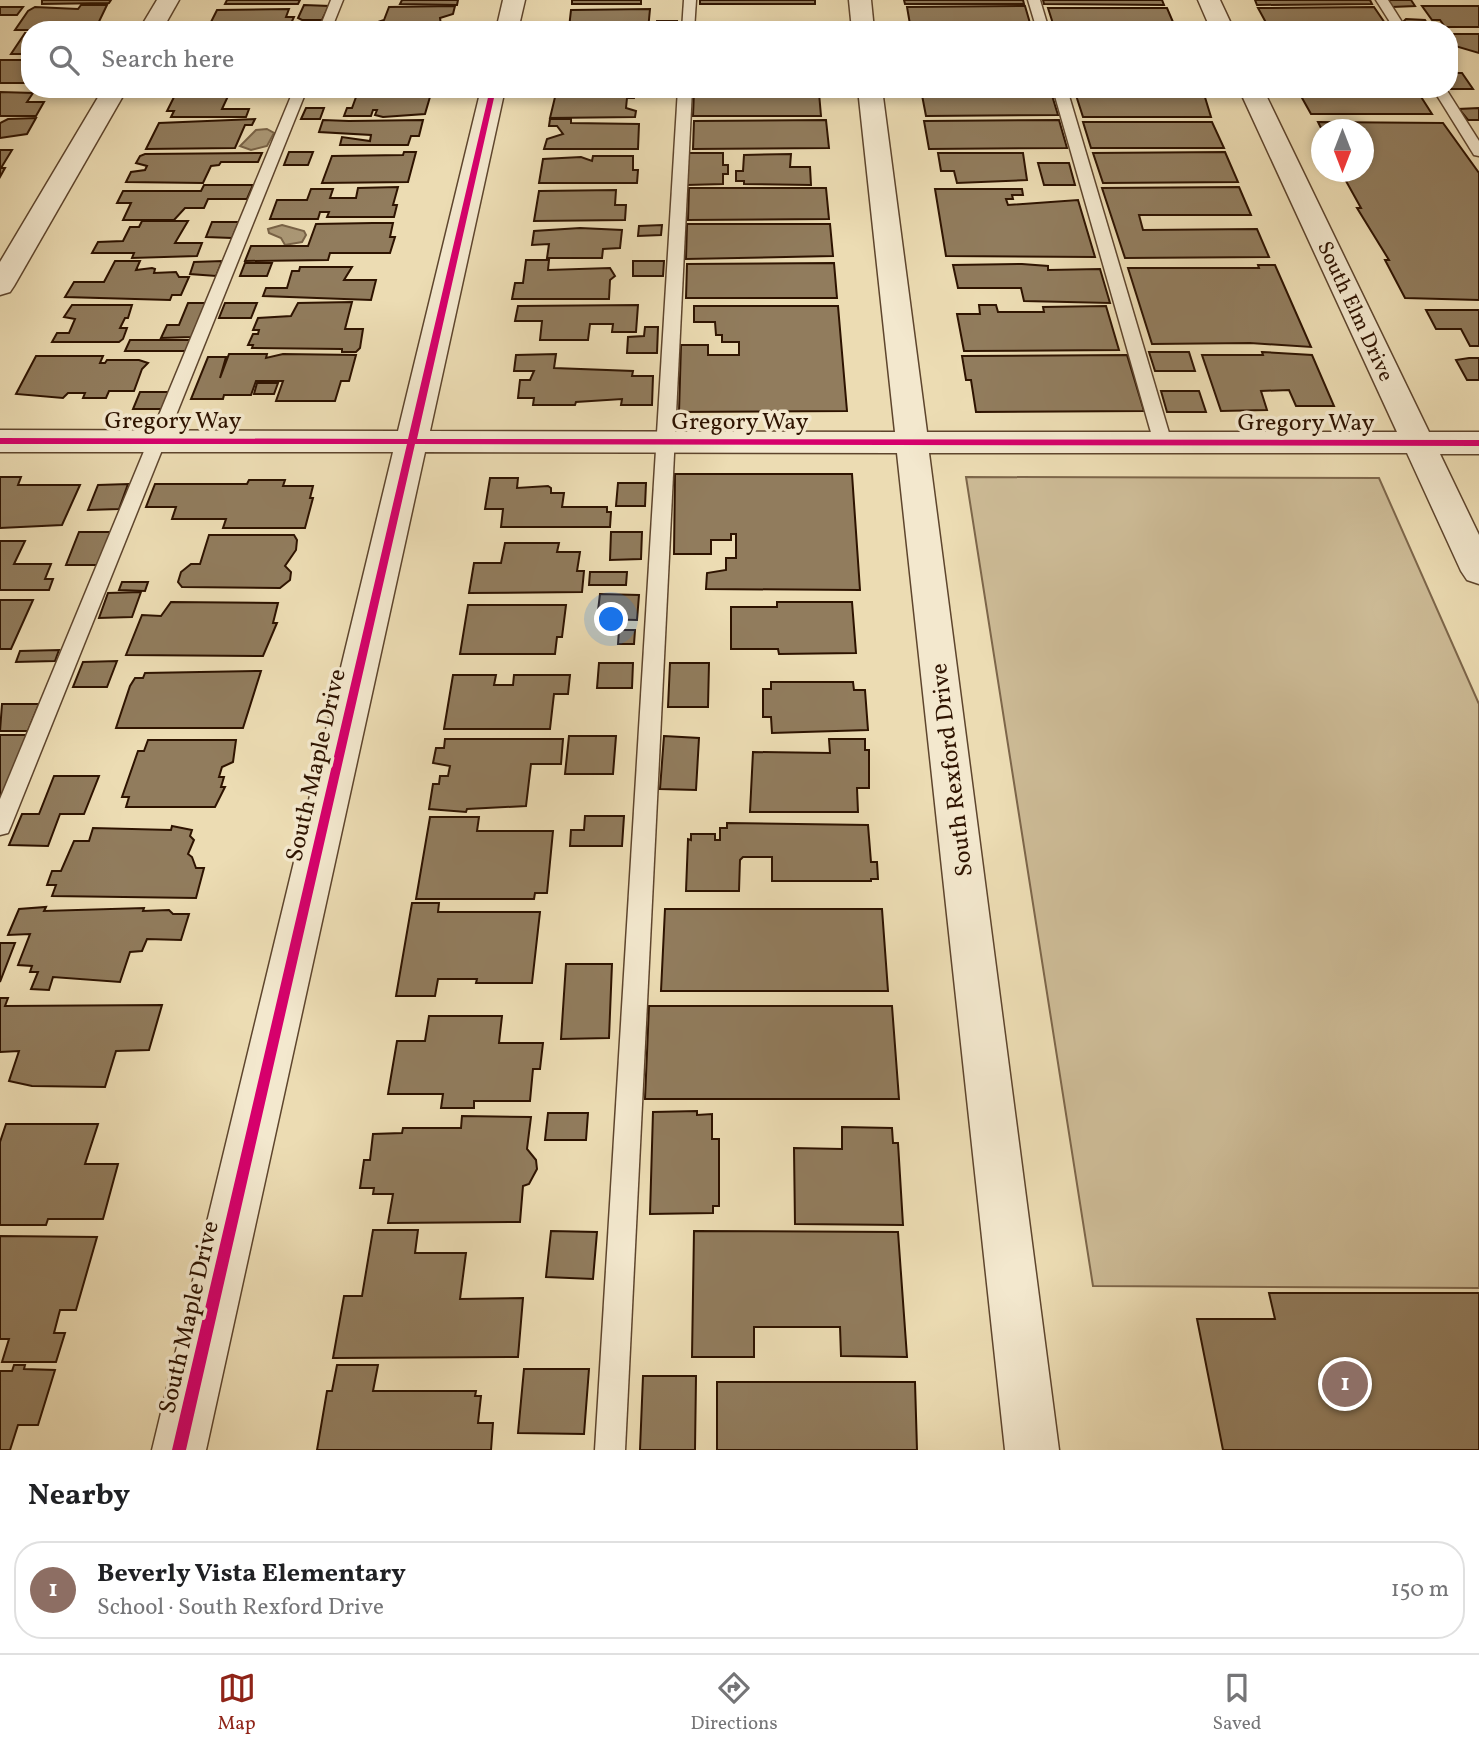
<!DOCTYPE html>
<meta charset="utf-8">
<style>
:root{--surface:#fff;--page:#f2f2f2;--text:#202124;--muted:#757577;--line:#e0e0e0;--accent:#8f2418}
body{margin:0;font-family:Vollkorn,serif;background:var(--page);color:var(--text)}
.compass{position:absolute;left:1311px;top:119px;width:63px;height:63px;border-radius:50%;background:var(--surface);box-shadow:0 4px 10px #0003;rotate:180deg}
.you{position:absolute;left:612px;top:620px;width:24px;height:24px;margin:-18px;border:5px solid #fff;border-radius:50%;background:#1a73e8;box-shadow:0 0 0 10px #1a73e833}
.badge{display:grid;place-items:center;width:46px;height:46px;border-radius:50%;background:var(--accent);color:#fff;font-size:23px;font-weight:700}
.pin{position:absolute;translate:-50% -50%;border:4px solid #fff;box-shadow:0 2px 7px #0006}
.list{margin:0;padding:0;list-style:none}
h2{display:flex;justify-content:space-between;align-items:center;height:91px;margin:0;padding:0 28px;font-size:30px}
h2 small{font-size:23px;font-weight:400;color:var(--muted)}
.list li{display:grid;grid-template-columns:46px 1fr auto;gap:21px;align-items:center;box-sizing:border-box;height:98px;margin:0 14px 14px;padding:0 14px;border:2px solid var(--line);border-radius:28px}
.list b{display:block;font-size:26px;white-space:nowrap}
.list p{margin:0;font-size:23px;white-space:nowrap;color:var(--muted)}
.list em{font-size:23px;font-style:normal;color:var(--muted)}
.icon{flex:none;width:38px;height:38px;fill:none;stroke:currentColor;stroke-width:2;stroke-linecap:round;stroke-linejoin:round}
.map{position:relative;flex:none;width:1479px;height:1450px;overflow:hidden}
.search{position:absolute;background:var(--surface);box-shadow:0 4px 10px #0003;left:21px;right:21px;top:21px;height:77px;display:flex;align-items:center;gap:18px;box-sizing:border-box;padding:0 24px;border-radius:28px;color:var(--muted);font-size:26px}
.sheet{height:203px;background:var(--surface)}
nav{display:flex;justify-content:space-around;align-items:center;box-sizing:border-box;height:98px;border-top:2px solid var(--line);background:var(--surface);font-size:19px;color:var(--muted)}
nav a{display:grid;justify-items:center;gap:4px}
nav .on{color:var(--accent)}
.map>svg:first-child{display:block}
.green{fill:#ccba95;stroke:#7d664a;stroke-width:2}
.water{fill:#ab9876;stroke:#796347;stroke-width:2}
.building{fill:#917c5d;stroke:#2e1300;stroke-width:2}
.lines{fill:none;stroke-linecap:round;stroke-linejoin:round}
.service-casing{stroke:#5e452d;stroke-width:3}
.minor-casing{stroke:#5e452d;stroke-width:3}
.service{fill:#f3e8ce;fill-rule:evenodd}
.minor{fill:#f3e8ce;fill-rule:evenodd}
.cycleway-casing{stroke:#f3e8ce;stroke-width:5}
.cycleway{fill:#d6006c;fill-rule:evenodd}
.labels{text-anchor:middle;stroke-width:7;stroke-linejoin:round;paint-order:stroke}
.far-street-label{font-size:21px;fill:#2e1300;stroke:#f3e8ce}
.street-label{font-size:24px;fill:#2e1300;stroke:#f3e8ce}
</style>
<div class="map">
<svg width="1479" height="1450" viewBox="0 0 1479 1450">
<rect width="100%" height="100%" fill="#ecdcb3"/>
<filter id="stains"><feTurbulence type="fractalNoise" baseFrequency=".00286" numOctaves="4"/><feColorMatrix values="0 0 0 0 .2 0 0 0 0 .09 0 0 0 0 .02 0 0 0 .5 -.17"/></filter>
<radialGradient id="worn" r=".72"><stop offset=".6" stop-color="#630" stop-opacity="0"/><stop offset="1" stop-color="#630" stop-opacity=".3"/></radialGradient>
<path class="green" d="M966,477L1379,478L1479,704V1288L1093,1286Z"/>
<g class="water">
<path d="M267,129L274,133L267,146L251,150L240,146L256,130Z"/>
<path d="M282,225L304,231L306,235L302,242L285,245L281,238L269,233L268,229Z"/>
</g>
<g class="building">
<path d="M42,0H111L109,3L42,4Z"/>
<path d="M227,0H300L298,4H225Z"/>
<path d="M402,0H458L457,5L400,4Z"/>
<rect x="572" y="0" width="69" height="4"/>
<rect x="700" y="0" width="115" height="4"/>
<path d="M904,0H1023L1024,4H905Z"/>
<path d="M1043,0H1162L1164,5L1044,4Z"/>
<path d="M1255,0H1370L1372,4L1257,5Z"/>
<path d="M1388,0H1411L1415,6L1392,7Z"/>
<path d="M81,5H107L95,30H15L28,11L35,7L78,9Z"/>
<path d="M304,5L329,6L322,20H302L298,18Z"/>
<path d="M455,6L453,14L440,18L441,25L437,27H381L383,22H378L384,20L389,7Z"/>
<path d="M1025,6L1032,30H911L907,7Z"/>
<path d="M1422,6H1479V27H1445L1440,20H1432Z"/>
<path d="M0,7H23L17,15H0Z"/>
<path d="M1374,7L1389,29L1270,30L1258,8Z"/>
<path d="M1048,8H1167L1176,29L1055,30Z"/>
<path d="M289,9L286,17H294L288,30H207L217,10Z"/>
<path d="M650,9L648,30L569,28L571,10Z"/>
<path d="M1406,19L1425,20L1431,30H1408L1403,22Z"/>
<path d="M657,21H677L676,30H656Z"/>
<path d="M341,22H361L358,30H339Z"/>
<path d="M25,33H30V54H11Z"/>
<path d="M1449,34H1479V53L1455,46Z"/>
<rect x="0" y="60" width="30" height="23"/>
<path d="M1449,73H1462L1473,89H1449Z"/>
<path d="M178,89L229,94L222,109H249L246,117H171L174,111H167Z"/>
<path d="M359,89L403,90H432L425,114L383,117L375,115L377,110H373L371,116H344L347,108H352Z"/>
<path d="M585,89H635L634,98H627L626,108L636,111L635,117L550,118L556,93H584Z"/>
<path d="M1050,89L1058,115L926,116L921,90Z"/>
<path d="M1074,89L1199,90L1204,94L1211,117H1083Z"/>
<path d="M1297,89H1416L1432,114H1311Z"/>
<path d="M704,90L819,93L821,116H693L694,92Z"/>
<path d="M0,92L33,93L27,102H44L36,116H0Z"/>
<path d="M306,108H324L320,119H301Z"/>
<path d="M1479,108V120H1468L1459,109Z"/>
<path d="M36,118L27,134L0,138V123L8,119Z"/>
<path d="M255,119L252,125H245L235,148L146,149L159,123Z"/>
<path d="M550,119H571V123L639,124L638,149H544L547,139L563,134L557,126H549Z"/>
<path d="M323,120L349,121L423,120L419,136H411L408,145H340L342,137L370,141L371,135L319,132Z"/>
<path d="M826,120L829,148L693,149L694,121Z"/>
<path d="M1059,120L1067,148L929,149L924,121Z"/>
<path d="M1083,122H1212L1224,148H1091Z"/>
<path d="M1318,122L1443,123L1479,173V300L1405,298L1385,260H1389L1357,208H1361L1341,172H1364V130H1322Z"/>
<path d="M0,150H12L1,168H5L0,177Z"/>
<path d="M289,152H313L308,165H284Z"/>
<path d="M404,152H416L408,182L322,183L332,156L403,155Z"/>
<path d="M1225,152L1238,182L1103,183L1093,153Z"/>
<path d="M262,153L258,162H221L219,165L211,166L203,183L126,182L131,172L145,170L147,166L136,163L140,156L145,154Z"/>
<path d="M688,153H723V165H728V174H723V184L687,185Z"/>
<path d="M938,153H1023L1027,180L957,183L954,171H941Z"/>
<path d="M791,154L790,167H810L811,185L744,184V181H736V171H743L744,155Z"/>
<path d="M593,156H633V170H638L637,183H539L543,159L581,157L592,161Z"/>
<path d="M1038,163H1069L1075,185H1044Z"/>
<path d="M204,185H253L247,199H208L204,208H185L174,220H123L131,203H117L123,191H201Z"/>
<path d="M398,187L393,205H397L394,217H327L329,212H320L318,219H270L277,200H307L311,189H333L330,198H356L358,188Z"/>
<path d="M1239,187L1251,215H1139L1143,230L1257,229L1269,257L1125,258L1102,188Z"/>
<path d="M689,188H826L829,219L688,220Z"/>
<path d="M935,189H1022L1023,195H1012L1013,199H1006L1008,205L1078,200L1095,257L946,256Z"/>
<path d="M616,190L615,205H626L625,220L534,221L539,191Z"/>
<path d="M142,221H188L175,243H202L197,256L132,258L134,253H92L98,242L123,241L130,227H139Z"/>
<path d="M212,222H239L232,238L206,237Z"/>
<path d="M373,223H393L390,237H395L390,253H330L328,260L245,261L251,246H308L316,224Z"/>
<path d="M687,224H830L833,256L686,259Z"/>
<path d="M662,225L661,235L638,236L639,226Z"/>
<path d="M580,228L622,230L620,248L603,249L602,258H547L549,244L532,245L534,231Z"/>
<path d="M526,260H549L548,270L610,268L615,276L610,280L609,299H512L515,283H523Z"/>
<path d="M115,261H140L136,270L152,268L155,269L154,273L176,272L179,277H189L181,295H172L170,300L65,297L74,282H104Z"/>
<path d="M222,261L216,276L190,274L194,262Z"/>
<path d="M633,261H664L663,276H633Z"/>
<path d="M245,263H272L267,276H240Z"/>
<path d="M834,263L837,298H686L687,264Z"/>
<path d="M1022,264L1048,266V270L1100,269L1110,303L1024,301L1021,288H958L953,265Z"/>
<path d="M1258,265H1275L1311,347L1250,343L1152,344L1128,268H1259Z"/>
<path d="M300,267H352L344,280H376L371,300L263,296L266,288H287L292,271H299Z"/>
<path d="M352,302L345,329H363L360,348L356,352H342V349L252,348L253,345H248L253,334H258L259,330H253L258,318L291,316L298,303Z"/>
<path d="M188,303H206L192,337L161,338L167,325H179Z"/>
<path d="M225,303H257L251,318H219Z"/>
<path d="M72,305H132L128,318H125L120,328H127L123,339L119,342H52L57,333H69L75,319L64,317Z"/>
<path d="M638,305L636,332H612L613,324H590L588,340H540L542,321H515L518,306Z"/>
<path d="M979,305H996L998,312H1044L1043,307L1106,306L1119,350L964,351L957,314H980Z"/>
<path d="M694,306H838L847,411L679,412L681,345H708V355H739V342H722V335H716L715,322H694Z"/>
<path d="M1426,310H1479V346H1470L1461,329H1436Z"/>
<path d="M645,327H658L657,353H627L628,337L644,336Z"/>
<path d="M130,340H193L188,351H125Z"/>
<path d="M1149,352H1189L1195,371H1155Z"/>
<path d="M1262,352L1312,355L1334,406H1296L1289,390L1261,391L1267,410L1221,411L1202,355H1263Z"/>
<path d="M229,354H267L266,358L283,354L356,355L349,381H341L335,401H276L283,381H256L251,395H224L223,399H191L208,357H226L220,378Z"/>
<path d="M556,354L554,368L633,371L632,376H653L652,405H621L622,399L576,402L575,405H533L534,398H518L520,380H530L534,371H514L516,355Z"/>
<path d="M1127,355L1144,411L976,412L971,380H966L962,356Z"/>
<path d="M36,356H103L100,363H105L107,360H139L148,363L142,369L134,391H109L106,398H83L85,393H68L63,398L16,394Z"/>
<path d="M1469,358H1479V380H1467L1456,360Z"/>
<path d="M257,383H278L274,394H254Z"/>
<path d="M1161,391H1199L1206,412H1167Z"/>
<path d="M140,392H169L163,409H133Z"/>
<path d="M675,474H852L860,590L706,589L707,573L726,570V558H736V534H731V540H711V554H674Z"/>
<path d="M0,477H21L18,485H80L62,525L0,528Z"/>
<path d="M490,478H518L517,488L548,486L551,488V493H564L562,507H607V512H611L610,527H501L503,509H485Z"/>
<path d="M249,480H285L283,486H313L310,498H313L305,528H223L226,519H172L176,507H146L155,484H247Z"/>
<path d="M618,483H646L645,506H616Z"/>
<path d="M128,484L119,509L88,510L98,485Z"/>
<path d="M79,532H112L98,565H66Z"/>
<path d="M611,532H642L641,559L610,560Z"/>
<path d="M209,535H294L297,540L296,550L285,566L291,572L290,580L280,588L182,587L178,582L181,572L191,564H200Z"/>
<path d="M0,541H25L14,564H51L45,579H53L49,590H0Z"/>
<path d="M505,543H559L557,552H580L577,571H584L582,592L469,593L474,563H501Z"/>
<path d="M590,572H627L626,585H589Z"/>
<path d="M122,582H148L145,591L119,590Z"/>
<path d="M141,592L132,617L99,618L108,593Z"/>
<path d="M600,594L639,595L637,620L597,619Z"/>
<path d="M0,600H33L11,649H0Z"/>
<path d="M171,602L278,603L273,623H277L263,656L126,655L142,615L161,616Z"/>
<path d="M777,602H852L856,653L779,654L778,649H731V607H777Z"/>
<path d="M468,605H566L562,637H557L555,654H460Z"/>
<path d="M619,630H635L634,644H618Z"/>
<path d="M59,650L55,661L16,662L20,651Z"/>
<path d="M117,661L107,687H73L83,662Z"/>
<path d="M599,663H633L632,688H597Z"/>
<path d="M670,663H709L708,707H668Z"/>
<path d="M261,671L243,728H116L130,686L135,678H143L145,673Z"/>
<path d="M453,675H496L494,685H513L514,675H570L568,694H554L550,729H444Z"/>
<path d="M771,682H853L854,690H865L868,730L772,733L771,717H763V689H771Z"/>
<path d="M2,704H39L28,731H0Z"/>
<path d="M0,735H28L0,804Z"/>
<path d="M569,736H616L613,774H565Z"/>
<path d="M664,736L699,738L696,790L660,789Z"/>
<path d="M445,739H563L561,764H531L526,806L467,809L466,812L429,809L433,784H439L440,776H448L450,766L433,763L436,748H444Z"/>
<path d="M829,739H865V750H869V788H857L858,812H750L753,752L830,753Z"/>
<path d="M148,740H236L233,762L222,767L219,777H224L221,787H225L215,807H126L129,797H122L138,751H144Z"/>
<path d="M54,776H99L84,814H60L48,846L9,845L22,814H39Z"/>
<path d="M585,816H624L622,846H570L571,830H584Z"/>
<path d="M430,817H479L477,831H553L547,893H535L534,899H416Z"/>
<path d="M727,823L868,825L871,862H877L878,879H871V881H772V857H743L740,860L739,891H686L688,839L691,840V834H715V840H720V828H727Z"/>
<path d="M172,826L192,830L190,836L194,840L188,854L192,857L196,868H204L196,898L52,896L56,885H47L52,871H61L74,841H89L93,828L171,830Z"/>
<path d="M412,903H439L438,912H540L532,983H476L477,979H438L435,996H396Z"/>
<path d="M46,907L44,911L144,908L143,911L169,910L173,914H189L181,940L147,939L142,951L130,952L120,982L53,977L49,990L31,989L38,972H30L32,966L18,965L30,934L8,935L19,909Z"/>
<path d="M665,909H882L888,991H661Z"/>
<path d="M0,943H15L0,982Z"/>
<path d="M566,964H612L609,1038L561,1039Z"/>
<path d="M0,998H8L5,1006L162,1005L149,1050L116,1051L105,1087L32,1086L9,1081L19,1051L0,1052Z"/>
<path d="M649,1006H892L899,1099H645Z"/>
<path d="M429,1016H502L499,1043H543L540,1069H533L530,1101H474V1108H441L443,1094H388L397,1041H425Z"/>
<path d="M697,1111V1115L712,1114V1139H719V1206H713V1213L650,1214L653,1112Z"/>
<path d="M548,1113H588L586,1140H545Z"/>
<path d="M462,1116L531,1117L527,1149L536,1160L537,1169L529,1184L523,1186L520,1222L388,1223L393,1194H373L374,1188H360L364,1160H370L373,1134L402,1133L403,1128H461Z"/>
<path d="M6,1124H98L85,1164H118L103,1219H48L46,1225H0V1142Z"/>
<path d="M842,1127L892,1128L893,1143H898L903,1225L795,1224L794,1148L842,1149Z"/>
<path d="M373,1230H418L415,1253H466L460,1299L523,1298L518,1357L333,1358L344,1296H362Z"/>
<path d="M551,1231L597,1232L593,1279L546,1277Z"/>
<path d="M694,1231L898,1232L907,1357L841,1356L840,1327H754V1357H692Z"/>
<path d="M0,1236L97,1237L76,1310H60L54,1333H65L56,1362H2L9,1339H0Z"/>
<path d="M1269,1293H1479V1450H1223L1197,1319H1275Z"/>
<path d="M14,1365H25L24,1369L55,1370L38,1425H18L10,1450H0V1371H12Z"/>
<path d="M337,1365H378L373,1391H476L475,1396H481L478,1423H493L491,1450H317L327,1391H332Z"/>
<path d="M524,1369H589L584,1434L518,1433Z"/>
<path d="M643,1376H696L695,1450H640Z"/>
<path d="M717,1382H915L917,1450H717Z"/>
</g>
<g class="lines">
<g class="service-casing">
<g id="service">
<path d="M331,0H343L331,30H319Z"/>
<path d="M684,0H696L694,30H682Z"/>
<path d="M1028,0H1040L1049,30H1037Z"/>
<path d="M1376,0H1388L1407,30H1395Z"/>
<path d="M294,89H307L11,826L8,833L0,835V799Z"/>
<path d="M678,89H692L625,1450H595Z"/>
<path d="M1053,89H1067L1172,443L1169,447H1157L1154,443Z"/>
<path d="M1433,89H1446L1479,141V156L1474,155Z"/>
</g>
</g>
<g class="minor-casing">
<g id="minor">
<path d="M157,0H179L162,30H139Z"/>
<path d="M503,0H525L518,30H496Z"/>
<path d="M849,0H871L874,30H852Z"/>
<path d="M1198,0H1220L1234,30H1211Z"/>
<path d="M103,89H127L14,286L10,292L0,295V262Z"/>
<path d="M481,89H505L430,431L895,432L858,89H882L927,432H1397L1239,89H1263L1429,432H1479V454H1440L1479,535V584L1467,580L1461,571L1407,453H929L1059,1450H1005L897,453L425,452L206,1450H152L393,452H0V430L398,431Z"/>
</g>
</g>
<use href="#service" class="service"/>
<use href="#minor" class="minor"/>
<g class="cycleway-casing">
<path id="cycleway" d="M490,89H496L417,439L1479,440V446L415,444L186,1450H172L407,444H0V438L408,439Z"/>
</g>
<use href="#cycleway" class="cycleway"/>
</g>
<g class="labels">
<g class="far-street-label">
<text transform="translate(1356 311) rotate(65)" y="7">South Elm Drive</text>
</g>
<g class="street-label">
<text x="173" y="428">Gregory Way</text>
<text x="740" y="429">Gregory Way</text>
<text x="1306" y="430">Gregory Way</text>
<text transform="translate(315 765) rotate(-77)" y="8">South Maple Drive</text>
<text transform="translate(951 770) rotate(-97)" y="8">South Rexford Drive</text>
<text transform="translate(188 1317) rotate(-77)" y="8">South Maple Drive</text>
</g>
</g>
<rect width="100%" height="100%" filter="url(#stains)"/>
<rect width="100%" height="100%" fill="url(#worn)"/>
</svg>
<svg class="compass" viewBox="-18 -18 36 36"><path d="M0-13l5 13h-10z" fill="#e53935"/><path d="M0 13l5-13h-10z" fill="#757577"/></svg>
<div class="you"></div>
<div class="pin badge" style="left:1345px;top:1384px;background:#8d6e63">1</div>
<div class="search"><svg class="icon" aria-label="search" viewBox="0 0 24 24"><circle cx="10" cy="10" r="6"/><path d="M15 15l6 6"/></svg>Search here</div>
</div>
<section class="sheet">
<h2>Nearby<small></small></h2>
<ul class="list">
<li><span class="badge" style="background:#8d6e63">1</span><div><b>Beverly Vista Elementary</b><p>School · South Rexford Drive</p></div><em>150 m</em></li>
</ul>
</section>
<nav>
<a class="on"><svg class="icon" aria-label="map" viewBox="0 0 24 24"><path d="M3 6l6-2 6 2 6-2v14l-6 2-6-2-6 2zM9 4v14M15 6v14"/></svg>Map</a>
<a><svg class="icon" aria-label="directions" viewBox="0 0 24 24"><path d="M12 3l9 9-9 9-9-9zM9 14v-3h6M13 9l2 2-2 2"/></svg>Directions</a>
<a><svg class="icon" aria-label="saved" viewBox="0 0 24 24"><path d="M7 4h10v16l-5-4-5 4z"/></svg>Saved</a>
</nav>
